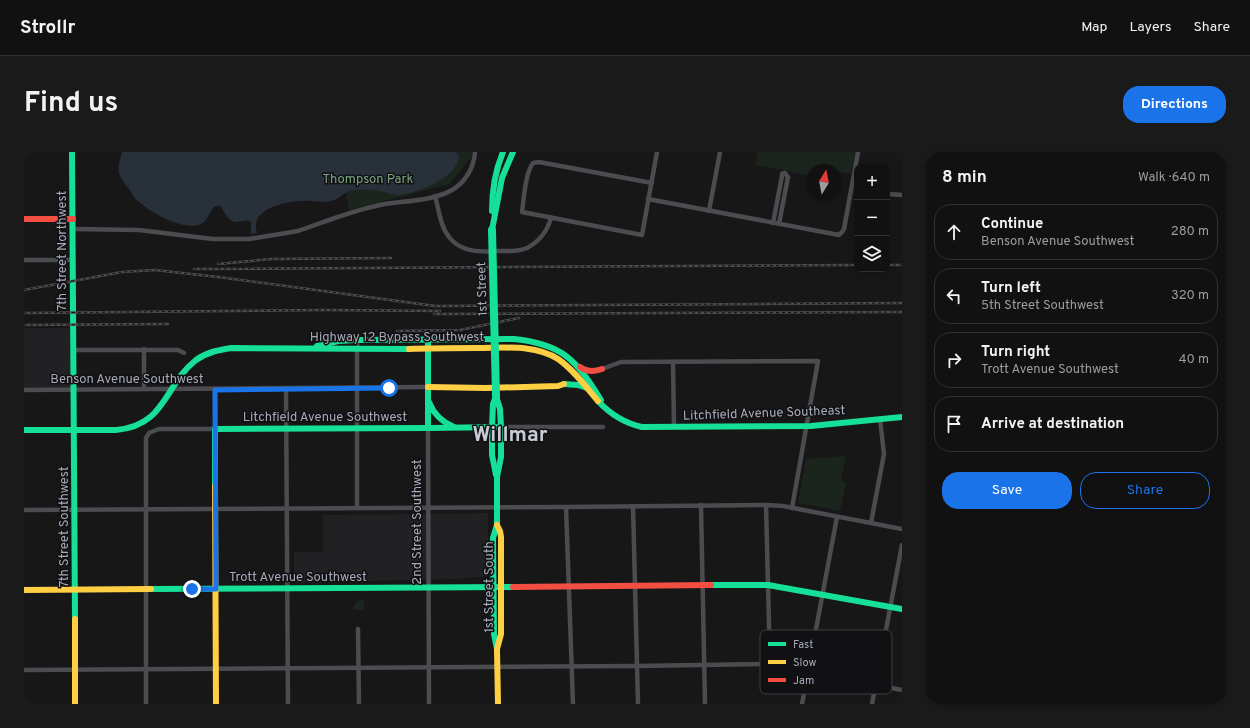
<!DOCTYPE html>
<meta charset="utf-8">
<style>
:root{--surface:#111;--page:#1a1a1a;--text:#f1f3f6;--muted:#9c9d9f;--line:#303131;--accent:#1a73e8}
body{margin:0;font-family:Overpass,sans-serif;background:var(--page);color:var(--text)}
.controls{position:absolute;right:12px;top:12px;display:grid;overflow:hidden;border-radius:8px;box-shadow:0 2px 6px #0003}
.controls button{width:36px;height:36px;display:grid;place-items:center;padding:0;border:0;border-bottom:1px solid var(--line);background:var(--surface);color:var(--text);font:20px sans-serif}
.compass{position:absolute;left:782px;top:12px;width:36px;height:36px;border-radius:50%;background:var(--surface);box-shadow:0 2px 6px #0003;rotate:10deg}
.stop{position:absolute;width:12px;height:12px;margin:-9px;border:3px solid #1a73e8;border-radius:50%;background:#fff}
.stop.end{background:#1a73e8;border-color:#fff;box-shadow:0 1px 4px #0008}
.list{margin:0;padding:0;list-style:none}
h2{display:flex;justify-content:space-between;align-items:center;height:52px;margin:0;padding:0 16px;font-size:17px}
h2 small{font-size:13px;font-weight:400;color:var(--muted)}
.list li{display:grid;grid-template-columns:26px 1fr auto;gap:12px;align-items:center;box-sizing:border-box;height:56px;margin:0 8px 8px;padding:0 8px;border:1px solid var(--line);border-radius:16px}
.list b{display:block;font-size:15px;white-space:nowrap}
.list p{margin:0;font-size:13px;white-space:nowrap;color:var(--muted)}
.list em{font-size:13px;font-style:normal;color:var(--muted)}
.actions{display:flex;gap:8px;padding:12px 16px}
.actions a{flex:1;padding:9px 0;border:1px solid var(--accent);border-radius:16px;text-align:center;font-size:14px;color:var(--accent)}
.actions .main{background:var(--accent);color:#fff}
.icon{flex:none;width:22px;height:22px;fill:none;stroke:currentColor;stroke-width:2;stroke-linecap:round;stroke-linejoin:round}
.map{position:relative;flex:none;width:878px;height:552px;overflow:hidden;border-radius:16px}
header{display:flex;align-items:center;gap:24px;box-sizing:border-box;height:56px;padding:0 20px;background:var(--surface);border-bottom:1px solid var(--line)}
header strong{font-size:19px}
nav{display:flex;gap:22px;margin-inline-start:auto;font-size:14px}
.intro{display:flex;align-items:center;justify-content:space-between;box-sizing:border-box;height:96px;padding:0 24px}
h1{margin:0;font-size:28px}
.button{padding:10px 18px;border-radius:16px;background:var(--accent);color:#fff;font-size:14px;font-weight:700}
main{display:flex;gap:24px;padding:0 24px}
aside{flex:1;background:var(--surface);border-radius:16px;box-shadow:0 2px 6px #0003}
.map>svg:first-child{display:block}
.built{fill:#212023}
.green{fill:#1c241e}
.water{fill:#28303a}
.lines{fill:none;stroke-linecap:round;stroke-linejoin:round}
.street{stroke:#4a4c50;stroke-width:4.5}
.fast{stroke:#16e098;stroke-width:6}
.slow{stroke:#ffcf43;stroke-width:6}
.jam{stroke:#f24e42;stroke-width:6}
.rail-casing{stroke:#4a4c4f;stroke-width:2.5}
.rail{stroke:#111113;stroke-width:1;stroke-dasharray:3;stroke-linecap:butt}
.fast-bridge{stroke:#16e098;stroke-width:8}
.route{stroke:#1a73e8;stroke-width:5}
.labels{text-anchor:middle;stroke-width:3;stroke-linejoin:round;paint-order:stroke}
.park-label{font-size:13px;fill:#7ca683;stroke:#111113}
.street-label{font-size:13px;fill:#a6aab9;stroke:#111113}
.town-label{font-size:21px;font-weight:bold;fill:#c8cad5;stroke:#111113}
.key{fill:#111113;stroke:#3e3f45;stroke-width:1}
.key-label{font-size:11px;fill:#a6aab9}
</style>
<header>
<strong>Strollr</strong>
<nav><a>Map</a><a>Layers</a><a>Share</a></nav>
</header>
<div class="intro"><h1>Find us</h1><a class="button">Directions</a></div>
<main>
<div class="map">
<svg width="878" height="552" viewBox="0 0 878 552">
<rect width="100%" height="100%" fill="#171717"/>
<g class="built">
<path d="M0,176H46L47,236L0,237Z"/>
<path d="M464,361V424L432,427L270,431V400H299V363Z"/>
</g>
<g class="green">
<path d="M308,0H448V4L426,32L325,58L322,42Z"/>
<path d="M734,0H831L827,22L812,19V18L798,16L797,18H788V24L731,13Z"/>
<path d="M822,304L817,329L822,330L816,359L774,351L782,307Z"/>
<path d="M340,448V458H329C330,452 333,448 340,448Z"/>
</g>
<path class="water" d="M98,0H432L435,5C433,26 392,42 373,43C367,43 362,40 356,39C348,38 339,37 331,38C321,38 316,47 307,49C301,51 294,49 288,49C273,48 240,52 233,68C231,72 232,77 233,81L227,82V70C220,66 214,72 208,69C203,67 200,58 196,54C183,52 188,74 169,74C152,74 127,61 114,49C110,46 108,41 105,37C101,32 97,27 95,21C94,14 96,7 98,0Z"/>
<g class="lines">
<g class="street">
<path d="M628,31L515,10L509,11C501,22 500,46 498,60L618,83L633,0"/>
<path d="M863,42L878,43"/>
<path d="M411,44C415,57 416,74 425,85C437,101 458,100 476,99C485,99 494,100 503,96C516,89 523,80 527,66"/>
<path d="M624,47L815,83L818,80L820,77L834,0"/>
<path d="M685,59L696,0"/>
<path d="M749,71L758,24V22L761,21L764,25L755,72"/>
<path d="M49,77L115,78L189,87H225L274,79C300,70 330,58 356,53C377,49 410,49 428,38C442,30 450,15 451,0"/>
<path d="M0,108H49"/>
<path d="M333,188V356"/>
<path d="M120,197V237"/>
<path d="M50,198H154L160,201"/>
<path d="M649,210L650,275"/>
<path d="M578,217L597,210L794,209L768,356"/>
<path d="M262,237L264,552"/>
<path d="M0,238L404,235"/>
<path d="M477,275H579"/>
<path d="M404,276L405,552"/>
<path d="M677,353L681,552"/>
<path d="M742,353L746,512"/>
<path d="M609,354L614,552"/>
<path d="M542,355L549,552"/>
<path d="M0,358L542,355L742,353L759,354L878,377"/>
<path d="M847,371L860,302L856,267"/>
<path d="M334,477L335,552"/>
<path d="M0,518L612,514L746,512L878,538"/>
<path d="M122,552V286L125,281L135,277H191V238"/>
<path d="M778,552L813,365"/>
<path d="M848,552L878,393"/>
</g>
<g class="fast">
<path d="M48,0L51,467"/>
<path d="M468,59C468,38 471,19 479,0"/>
<path d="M468,78L478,26L489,0"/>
<path d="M404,192V276L477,275L476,257L472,244"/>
<path d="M293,194L314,189L333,188L490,187C539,192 552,208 577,248"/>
<path d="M540,232L554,233L563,236"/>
<path d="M574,249C587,263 600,271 618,275L787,274L878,265"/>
<path d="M405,250C410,263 418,270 430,275"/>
<path d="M468,275V303L472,323"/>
<path d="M468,275L469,252L472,244"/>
<path d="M0,278H92C142,274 140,233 172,208C183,200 195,198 207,196L385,197"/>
<path d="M191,334V277L404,276"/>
<path d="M687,433H744L878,457"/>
<path d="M127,437L489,435"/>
<path d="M473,497L470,482L469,386L473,373V325L477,305V275"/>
</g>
<g class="slow">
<path d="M385,197C407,196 430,196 453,196C480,196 510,192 534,207C550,218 562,235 574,249"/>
<path d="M404,235L462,236L534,234L540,232"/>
<path d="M191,334L192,552"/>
<path d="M473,373L476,379L477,385V482L473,497L474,552"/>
<path d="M0,438L127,437"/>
<path d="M51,467V552"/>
</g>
<g class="jam">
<path d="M0,67H49"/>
<path d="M556,215C563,220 570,220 578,217"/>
<path d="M489,435L687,433"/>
</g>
<g class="rail-casing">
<g id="rail">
<path d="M194,112L247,107L367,106"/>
<path d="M863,113H878"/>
<path d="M170,117L833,113"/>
<path d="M0,138L98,120L131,118L194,125L411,154L878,151"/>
<path d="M0,161L301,158L416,159"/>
<path d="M410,162L878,160"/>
<path d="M0,173L144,172"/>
<path d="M373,179L436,178L495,166"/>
</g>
</g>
<use href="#rail" class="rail"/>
<path class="fast-bridge" d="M468,78L472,244"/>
</g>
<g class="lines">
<path class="route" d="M168,437H192L191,238L365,236"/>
</g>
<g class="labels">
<g class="park-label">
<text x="344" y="31">Thompson Park</text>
</g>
<g class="street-label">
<text transform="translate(37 99) rotate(-90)" y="5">7th Street Northwest</text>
<text transform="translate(457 137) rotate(-92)" y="5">1st Street</text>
<text x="373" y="189">Highway 12 Bypass Southwest</text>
<text x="103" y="231">Benson Avenue Southwest</text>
<text transform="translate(740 260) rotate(-2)" y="5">Litchfield Avenue Southeast</text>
<text x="301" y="269">Litchfield Avenue Southwest</text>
<text transform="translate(392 370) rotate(-90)" y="5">2nd Street Southwest</text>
<text transform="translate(39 375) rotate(-90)" y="5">7th Street Southwest</text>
<text x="274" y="429">Trott Avenue Southwest</text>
<text transform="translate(464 435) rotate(-90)" y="5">1st Street South</text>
</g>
<g class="town-label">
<text x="486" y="289">Willmar</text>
</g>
</g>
<rect x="736" y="478" width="132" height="64" rx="6" class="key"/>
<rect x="744" y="490" width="18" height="4" fill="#16e098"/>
<rect x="744" y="508" width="18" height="4" fill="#ffcf43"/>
<rect x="744" y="526" width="18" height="4" fill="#f24e42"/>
<g class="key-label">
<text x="769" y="496">Fast</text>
<text x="769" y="514">Slow</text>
<text x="769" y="532">Jam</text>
</g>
</svg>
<div class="controls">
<button>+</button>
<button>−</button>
<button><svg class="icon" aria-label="layers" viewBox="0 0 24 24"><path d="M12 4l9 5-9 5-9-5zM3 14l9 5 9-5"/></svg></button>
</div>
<svg class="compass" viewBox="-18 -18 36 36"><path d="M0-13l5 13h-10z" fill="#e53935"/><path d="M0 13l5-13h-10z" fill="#9c9d9f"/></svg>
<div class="stop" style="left:365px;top:236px"></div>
<div class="stop end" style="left:168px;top:437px"></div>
</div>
<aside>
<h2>8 min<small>Walk · 640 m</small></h2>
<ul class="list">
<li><svg class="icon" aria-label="ahead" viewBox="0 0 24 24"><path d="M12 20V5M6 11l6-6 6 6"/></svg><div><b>Continue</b><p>Benson Avenue Southwest</p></div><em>280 m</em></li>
<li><svg class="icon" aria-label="left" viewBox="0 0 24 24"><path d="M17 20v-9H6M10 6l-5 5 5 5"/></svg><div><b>Turn left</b><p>5th Street Southwest</p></div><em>320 m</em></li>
<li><svg class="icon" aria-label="right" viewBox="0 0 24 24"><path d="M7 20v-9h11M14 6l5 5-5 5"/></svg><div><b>Turn right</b><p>Trott Avenue Southwest</p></div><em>40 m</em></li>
<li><svg class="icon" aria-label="arrive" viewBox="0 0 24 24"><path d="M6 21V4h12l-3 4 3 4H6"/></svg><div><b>Arrive at destination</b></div></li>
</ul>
<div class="actions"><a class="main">Save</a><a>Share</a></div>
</aside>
</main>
